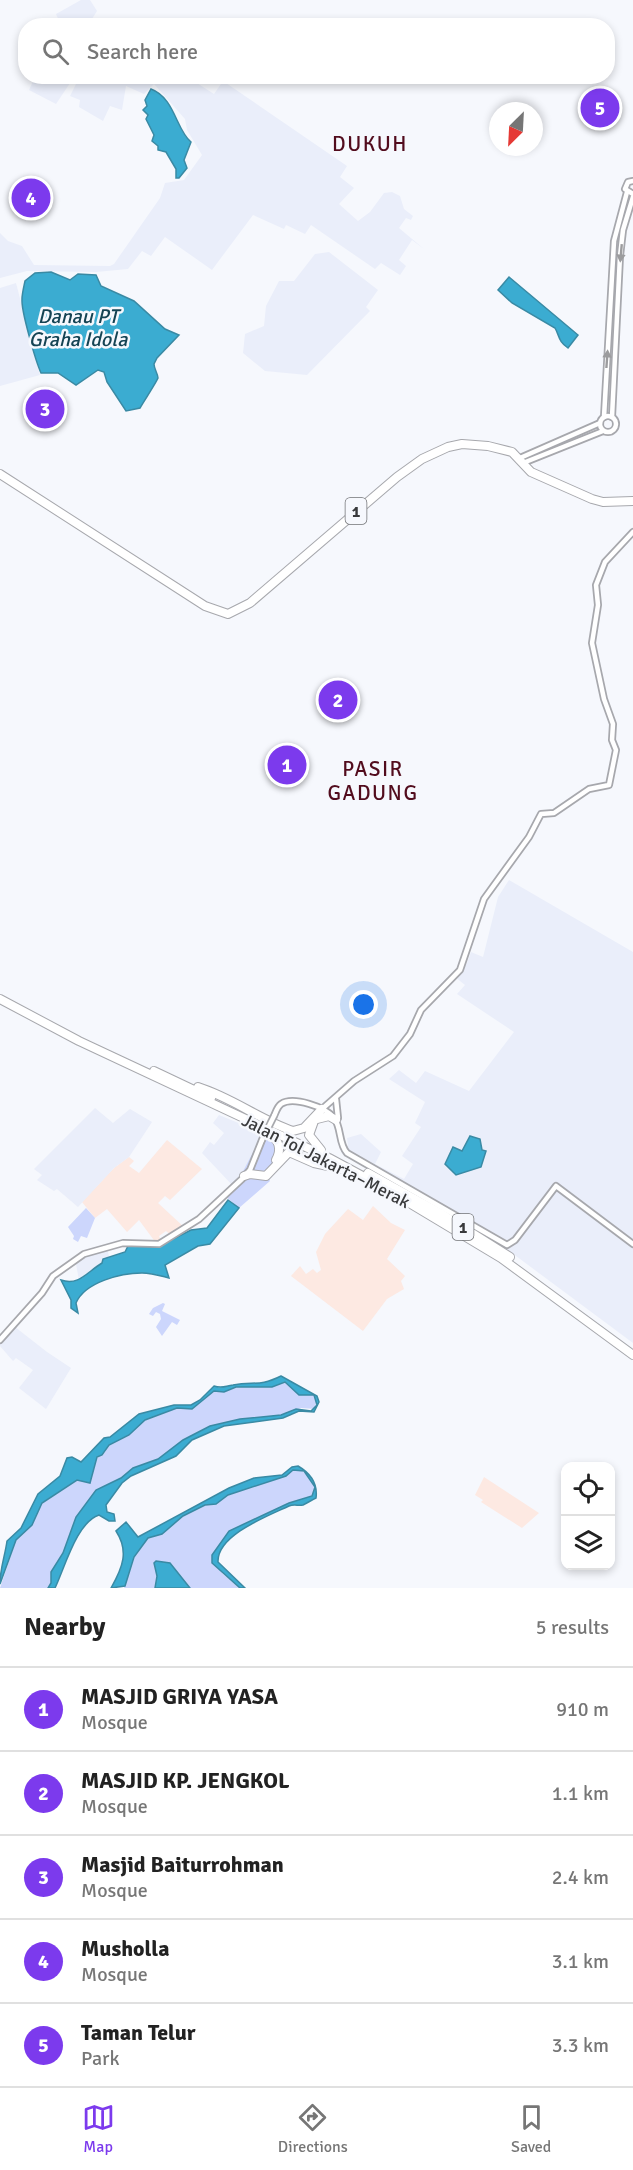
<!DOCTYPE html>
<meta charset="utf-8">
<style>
:root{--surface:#fff;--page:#f6f6f6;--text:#222;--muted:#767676;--line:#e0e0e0;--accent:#7c3aed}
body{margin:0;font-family:Signika,sans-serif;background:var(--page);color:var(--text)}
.controls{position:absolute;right:18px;bottom:18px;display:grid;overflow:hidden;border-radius:12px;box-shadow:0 3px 9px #0003}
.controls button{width:54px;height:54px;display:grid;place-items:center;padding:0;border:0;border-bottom:2px solid var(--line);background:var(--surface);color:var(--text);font:30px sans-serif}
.compass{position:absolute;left:489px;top:102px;width:54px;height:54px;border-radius:50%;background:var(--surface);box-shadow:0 3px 9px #0003;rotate:204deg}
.you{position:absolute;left:364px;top:1005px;width:21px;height:21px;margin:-15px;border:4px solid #fff;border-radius:50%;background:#1a73e8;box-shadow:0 0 0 9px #1a73e833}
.badge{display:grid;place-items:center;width:39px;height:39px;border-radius:50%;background:var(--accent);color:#fff;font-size:20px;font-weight:700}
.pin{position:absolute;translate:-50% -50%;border:3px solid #fff;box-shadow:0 2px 6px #0006}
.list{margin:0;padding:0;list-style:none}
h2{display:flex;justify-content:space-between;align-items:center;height:78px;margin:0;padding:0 24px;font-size:26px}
h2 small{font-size:20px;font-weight:400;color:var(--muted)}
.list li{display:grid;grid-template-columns:39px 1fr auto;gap:18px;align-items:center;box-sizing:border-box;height:84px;padding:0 24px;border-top:2px solid var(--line)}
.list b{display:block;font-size:22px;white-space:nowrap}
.list p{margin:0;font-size:20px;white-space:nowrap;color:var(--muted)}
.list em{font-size:20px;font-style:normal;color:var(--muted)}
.icon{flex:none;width:33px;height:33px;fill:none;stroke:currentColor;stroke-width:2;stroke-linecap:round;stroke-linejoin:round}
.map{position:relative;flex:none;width:633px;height:1588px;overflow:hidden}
.search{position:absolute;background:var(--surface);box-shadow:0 3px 9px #0003;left:18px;right:18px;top:18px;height:66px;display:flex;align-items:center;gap:15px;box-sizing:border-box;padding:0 21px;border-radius:24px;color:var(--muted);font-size:22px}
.sheet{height:498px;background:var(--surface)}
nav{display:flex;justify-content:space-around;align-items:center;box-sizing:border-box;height:84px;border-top:2px solid var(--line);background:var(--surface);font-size:16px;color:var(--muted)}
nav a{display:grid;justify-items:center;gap:3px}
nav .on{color:var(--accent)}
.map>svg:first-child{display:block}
.commercial{fill:#fde9e2}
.built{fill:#eaeefa}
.green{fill:#ccd6fc}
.water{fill:#3bacd1;stroke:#3a8aa4;stroke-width:1.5}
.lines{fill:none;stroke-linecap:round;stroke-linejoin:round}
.secondary-casing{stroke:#a7a8ad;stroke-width:8}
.highway-casing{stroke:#a7a8ad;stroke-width:10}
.secondary{stroke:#fff;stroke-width:4.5}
.highway{stroke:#fff;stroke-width:8}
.secondary-bridge-casing{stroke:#a7a8ad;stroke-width:8;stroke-linecap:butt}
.secondary-bridge{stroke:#fff;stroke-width:4.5}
.oneway{fill:#9c9c9e}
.labels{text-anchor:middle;stroke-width:5;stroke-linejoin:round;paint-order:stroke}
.shield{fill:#f6f8fd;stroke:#727376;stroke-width:1.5}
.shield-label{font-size:16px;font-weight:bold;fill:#393a3c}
.street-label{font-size:18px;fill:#393a3c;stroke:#f6f8fd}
.water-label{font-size:20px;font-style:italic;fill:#154454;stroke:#f6f8fd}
.quarter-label{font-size:21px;letter-spacing:1.5px;fill:#520c1d;stroke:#f6f8fd}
</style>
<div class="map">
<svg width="633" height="1588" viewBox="0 0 633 1588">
<rect width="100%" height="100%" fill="#f6f8fd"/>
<g class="commercial">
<path d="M167,1140L202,1169L170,1200L165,1196L158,1203L185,1228L172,1236L166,1231L159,1236L161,1241L156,1243L139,1220L127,1232L107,1209L95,1218L82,1202L114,1168L129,1157L134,1161L129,1166L139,1173Z"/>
<path d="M373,1206L391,1223L405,1230L387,1259L405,1276L401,1281L404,1289L387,1299L363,1331L291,1276L300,1266L306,1274L313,1269L317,1273L321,1270L316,1252L325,1234L348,1209L363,1220Z"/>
<path d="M484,1477L539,1513L522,1528L481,1502L483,1500L475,1495Z"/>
</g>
<g class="built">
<path d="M81,0H90L97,11L88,25H57L60,23L56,14Z"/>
<path d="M186,76L214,94L223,81L347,166L340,177L354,188L339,204L358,221L370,212L384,193L392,192L400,196L404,209L413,216L411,220L406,218L399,228L424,249L412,240L399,260L406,266L400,275L381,263L375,269L311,225L305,234L286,225L284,229L253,215L212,270L165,237L151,256L142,251L128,269L96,272L27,271L0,278V233L8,241L22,246L34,265L110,266L114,264L160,198L165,183L184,180L202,155L187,130L185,119L154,84L144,94L126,86L122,110L110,106L103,121L79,107L80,100L70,96L78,80L74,77L56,104L29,90L35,77Z"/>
<path d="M329,252L378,290L366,307L370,311L307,375L265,371L243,353L245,334L264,326L266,306L279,281H294L315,254Z"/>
<path d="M16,283L40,375L0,386V288Z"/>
<path d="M509,880L633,952V1343L516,1256L476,1229L342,1154L340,1146H348L347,1138L361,1134L381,1152L375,1164L404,1179L413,1164L402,1156L421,1127L415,1123L425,1102L389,1079L399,1070L416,1083L425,1071L469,1091L514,1032L457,994L465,985L455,977L467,963L471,952L483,957L498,897Z"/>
<path d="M95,1108L113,1123L130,1109L152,1122L129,1157L114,1168L78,1207L57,1189L54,1191L37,1180L42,1175L34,1169Z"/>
<path d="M219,1115L263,1133L247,1167L233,1186L202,1153L210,1142L214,1145L224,1133L213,1123Z"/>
<path d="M107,1249L109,1256L79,1280L76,1264L87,1255Z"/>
<path d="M15,1327L47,1352L71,1368L46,1409L19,1388L33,1370L16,1358L13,1361L0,1346V1342Z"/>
</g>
<g class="green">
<path d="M263,1133C283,1149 279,1154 266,1173L270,1181L239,1208L225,1196L240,1177Z"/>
<path d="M86,1208L95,1218L87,1238L81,1236L78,1242L73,1239L74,1236L68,1227Z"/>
<path d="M163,1303L165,1304L162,1311L180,1320L177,1325L172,1322L162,1336L156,1327L161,1319L160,1314L156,1312L153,1316L149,1314L153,1308Z"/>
<path d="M285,1382L299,1395H314L317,1400L315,1409L301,1408L281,1415L210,1426L183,1440L158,1459L133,1468L122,1478L96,1490L76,1517L63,1553L51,1572V1583L48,1588H0L16,1540L32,1525L42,1503L77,1480L90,1483L96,1459L105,1452L108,1445L129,1435L141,1422L177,1408L195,1407L214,1391L224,1392L236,1387H272Z"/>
<path d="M293,1470C306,1469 310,1477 315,1487L312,1496L289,1503L230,1531L212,1555L223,1574L240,1588H190L170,1563L156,1561L154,1563L157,1576L155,1588H124L134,1557L148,1538L162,1534L183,1516L205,1505L216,1504L228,1495L286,1476Z"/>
</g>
<g class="water">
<path d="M151,89C175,98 176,130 191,142L184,160L187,168L179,178H176V169L166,152L158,150V146L152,141L154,135L146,119L148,115L143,110L147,106L145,100Z"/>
<path d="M51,272L70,280L78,274L96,275L101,286L134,301L165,329L179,335L157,358L154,364C154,369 158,374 158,378C157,381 143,403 140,408L126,411L107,382L104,372L98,370L76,385L58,373H41C36,362 21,311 22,299C22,294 24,286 25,281L35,273Z"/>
<path d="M509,277L578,335L568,348C558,341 560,337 555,328L512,303L498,290Z"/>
<path d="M470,1136L480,1139L482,1150L486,1151L481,1167L456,1175L445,1164L453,1147L462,1151Z"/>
<path d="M228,1200L239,1208L210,1244L198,1246L165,1265L169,1278C161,1276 152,1273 142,1273C121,1273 85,1282 76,1303L78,1313L71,1308V1300L61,1280C79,1286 87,1272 102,1263L103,1259L125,1252L128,1246L157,1247L191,1230L207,1228Z"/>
<path d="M281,1376L317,1396L319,1402L314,1412L299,1411L283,1418L224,1426L192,1440L176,1456L131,1476L122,1483L106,1505L107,1512L114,1514L115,1521H109L99,1515C77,1522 65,1567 55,1588H48L51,1583V1572L63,1553L76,1517L96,1490L121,1478L133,1468L158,1459L183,1440L210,1426L240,1419L281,1415L296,1409L311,1411L317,1405L314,1395H299L285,1382L272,1387H236L224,1392L214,1391L192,1409L177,1408L145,1420L129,1435L109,1445L102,1455L97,1457L90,1483L77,1480L42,1503L32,1525L16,1540L0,1584C0,1568 5,1556 7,1541L21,1528L38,1494L60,1476L67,1458L72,1457L81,1462L104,1438L110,1437L139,1414L174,1405H191L200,1400L214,1386C222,1389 225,1386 233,1385C254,1381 259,1387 281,1376Z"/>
<path d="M298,1466C310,1473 318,1483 316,1498C312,1500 307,1503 303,1505C298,1506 294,1504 289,1506C268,1516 217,1535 218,1562L245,1588H240L212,1563V1555L229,1531L289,1503L312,1496L315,1487L304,1471L293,1470L286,1476L228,1495L216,1504L205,1505L183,1516L162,1534L148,1538L134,1557L125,1586L111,1588C123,1567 129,1551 116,1531L126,1522L138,1537L229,1488L254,1478L282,1475L292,1467Z"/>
<path d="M156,1561L170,1563L190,1588H155L157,1576L154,1563Z"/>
</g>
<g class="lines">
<g class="secondary-casing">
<g id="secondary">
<path d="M633,181L628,182L625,189L633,194"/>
<circle cx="608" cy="424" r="8"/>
<path d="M604,417L614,241L627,192"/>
<path d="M612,417L620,256L623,230L633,197"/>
<path d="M520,458L600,423"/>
<path d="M523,463L603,431"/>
<path d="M336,1099L338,1118"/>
<path d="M322,1109L354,1081L393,1056L410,1034L421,1010L460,970L484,899L529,837L541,814L554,813L589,789L609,785L616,750L612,740L613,724L604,699L592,643L598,605L596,585L605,562L633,532"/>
<path d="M274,1116C276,1112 277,1107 281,1104C293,1096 326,1107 334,1118C342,1128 338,1143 347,1153L507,1245L515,1240L556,1186L633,1244"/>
<path d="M0,1340L42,1293L53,1276L84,1254L123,1243L159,1244L199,1219L242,1179L250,1170L262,1140"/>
</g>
</g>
<g class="highway-casing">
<g id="highway">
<path d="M0,474L205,606L228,614L250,603L397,477L422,459L448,447L462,444L488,446L512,452L531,472L592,499L603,502L633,501"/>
<path d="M0,999L79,1041L329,1158L381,1186L501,1258L633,1355"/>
<path d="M154,1071L211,1098"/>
<path d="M198,1087C233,1098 260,1120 293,1131L304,1128L322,1109"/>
<path d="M317,1119L329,1116L336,1120"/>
<path d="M314,1121L309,1135L321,1150"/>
<path d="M268,1133C279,1139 282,1149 276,1160"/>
<path d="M368,1173L440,1213L510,1257"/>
<path d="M244,1176L250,1174L266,1176L289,1152L314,1163L342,1169"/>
</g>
</g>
<use href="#secondary" class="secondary"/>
<use href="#highway" class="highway"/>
<g class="secondary-bridge-casing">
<path id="secondary-bridge" d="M262,1140L274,1116"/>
</g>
<use href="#secondary-bridge" class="secondary-bridge"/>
</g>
<defs><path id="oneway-solid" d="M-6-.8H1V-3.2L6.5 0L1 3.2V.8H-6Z" transform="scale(1.5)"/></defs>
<g class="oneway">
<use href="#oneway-solid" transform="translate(621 253) rotate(95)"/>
<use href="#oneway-solid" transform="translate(607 359) rotate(-86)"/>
</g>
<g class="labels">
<g class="shield">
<rect x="345.5" y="498" width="21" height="26" rx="4.5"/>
<rect x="452.5" y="1214" width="21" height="26" rx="4.5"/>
</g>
<g class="shield-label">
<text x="356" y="517">1</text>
<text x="463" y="1233">1</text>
</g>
<g class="street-label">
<text transform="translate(326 1161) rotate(27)" y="6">Jalan Tol Jakarta–Merak</text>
</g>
<g class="water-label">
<text x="78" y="323">Danau PT<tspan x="78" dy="23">Graha Idola</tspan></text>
</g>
<g class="quarter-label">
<text x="370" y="151">DUKUH</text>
<text x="373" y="776">PASIR<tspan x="373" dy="24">GADUNG</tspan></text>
</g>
</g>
</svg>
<div class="controls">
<button><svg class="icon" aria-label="locate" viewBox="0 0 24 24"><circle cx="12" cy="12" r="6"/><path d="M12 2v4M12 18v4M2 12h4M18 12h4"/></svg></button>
<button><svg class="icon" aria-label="layers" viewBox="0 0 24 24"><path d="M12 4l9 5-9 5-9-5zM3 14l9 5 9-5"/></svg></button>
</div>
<svg class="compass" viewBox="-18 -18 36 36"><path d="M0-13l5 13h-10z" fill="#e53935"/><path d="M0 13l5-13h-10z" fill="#767676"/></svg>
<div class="you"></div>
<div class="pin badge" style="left:287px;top:765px">1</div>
<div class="pin badge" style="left:338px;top:700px">2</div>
<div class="pin badge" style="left:45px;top:409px">3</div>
<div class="pin badge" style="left:31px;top:198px">4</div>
<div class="pin badge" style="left:600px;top:108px">5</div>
<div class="search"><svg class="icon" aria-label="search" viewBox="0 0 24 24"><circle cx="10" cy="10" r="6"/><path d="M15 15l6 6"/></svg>Search here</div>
</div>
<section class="sheet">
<h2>Nearby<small>5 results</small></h2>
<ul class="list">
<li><span class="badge">1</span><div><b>MASJID GRIYA YASA</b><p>Mosque</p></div><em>910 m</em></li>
<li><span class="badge">2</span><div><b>MASJID KP. JENGKOL</b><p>Mosque</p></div><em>1.1 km</em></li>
<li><span class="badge">3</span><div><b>Masjid Baiturrohman</b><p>Mosque</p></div><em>2.4 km</em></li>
<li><span class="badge">4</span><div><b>Musholla</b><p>Mosque</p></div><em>3.1 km</em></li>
<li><span class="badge">5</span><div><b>Taman Telur</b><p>Park</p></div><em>3.3 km</em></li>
</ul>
</section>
<nav>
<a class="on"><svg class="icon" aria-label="map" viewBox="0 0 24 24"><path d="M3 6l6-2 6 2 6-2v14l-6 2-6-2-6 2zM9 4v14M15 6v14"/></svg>Map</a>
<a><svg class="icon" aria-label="directions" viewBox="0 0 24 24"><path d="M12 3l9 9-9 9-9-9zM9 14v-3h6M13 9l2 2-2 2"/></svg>Directions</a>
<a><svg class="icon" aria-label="saved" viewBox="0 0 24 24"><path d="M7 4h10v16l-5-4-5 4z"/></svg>Saved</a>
</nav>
